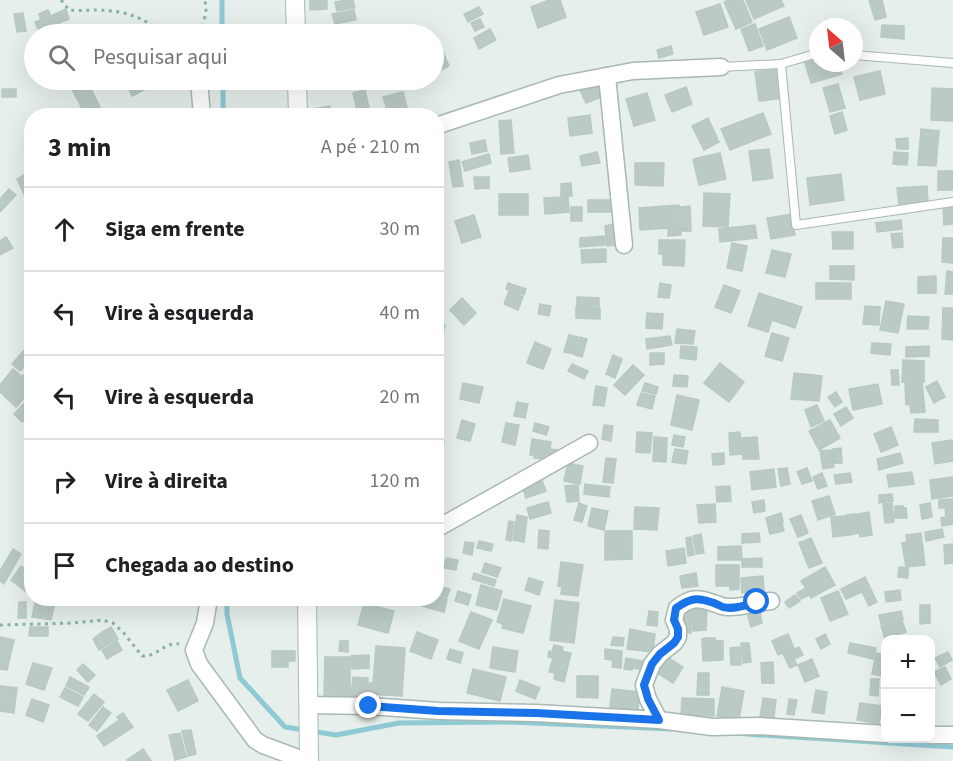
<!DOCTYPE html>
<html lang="pt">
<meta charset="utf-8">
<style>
:root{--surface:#fff;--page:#f6f6f6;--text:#202124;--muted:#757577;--line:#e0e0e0}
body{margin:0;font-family:"Source Sans 3",sans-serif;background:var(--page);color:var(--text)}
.controls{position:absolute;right:18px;bottom:18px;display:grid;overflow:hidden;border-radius:12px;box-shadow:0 6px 24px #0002}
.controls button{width:54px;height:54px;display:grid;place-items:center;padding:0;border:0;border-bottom:2px solid var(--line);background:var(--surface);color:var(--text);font:30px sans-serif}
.compass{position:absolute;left:809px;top:18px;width:54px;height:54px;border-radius:50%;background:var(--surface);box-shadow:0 6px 24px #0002;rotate:332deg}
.stop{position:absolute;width:18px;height:18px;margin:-14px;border:4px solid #1a73e8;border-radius:50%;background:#fff}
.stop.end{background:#1a73e8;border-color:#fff;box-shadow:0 2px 6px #0008}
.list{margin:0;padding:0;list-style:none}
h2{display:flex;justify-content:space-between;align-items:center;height:78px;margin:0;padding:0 24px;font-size:26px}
h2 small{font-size:20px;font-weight:400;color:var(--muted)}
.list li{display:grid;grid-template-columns:39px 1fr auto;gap:18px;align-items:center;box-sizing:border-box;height:84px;padding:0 24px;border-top:2px solid var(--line)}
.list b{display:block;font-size:22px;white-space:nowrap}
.list em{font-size:20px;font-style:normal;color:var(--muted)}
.icon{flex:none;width:33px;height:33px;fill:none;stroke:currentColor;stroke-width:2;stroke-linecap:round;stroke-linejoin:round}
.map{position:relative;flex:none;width:953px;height:761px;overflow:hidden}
.search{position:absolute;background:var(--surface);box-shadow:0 6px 24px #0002;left:24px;top:24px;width:420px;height:66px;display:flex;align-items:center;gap:15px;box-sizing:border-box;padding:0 21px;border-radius:33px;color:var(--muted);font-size:22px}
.panel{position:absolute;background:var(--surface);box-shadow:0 6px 24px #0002;left:24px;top:108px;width:420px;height:498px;border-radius:24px}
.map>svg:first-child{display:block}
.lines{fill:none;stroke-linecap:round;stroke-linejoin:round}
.stream{stroke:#8ec9d4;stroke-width:5}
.building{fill:#bbcac4;stroke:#b8c9c2;stroke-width:1.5}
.service-casing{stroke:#a8b8b2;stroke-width:10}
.minor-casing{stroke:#a8b8b2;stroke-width:19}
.secondary-casing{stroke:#a4bbb3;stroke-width:20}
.path{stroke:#86b3a5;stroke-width:3;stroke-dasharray:3 4.5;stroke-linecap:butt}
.service{stroke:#fff;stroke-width:8}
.minor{stroke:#fff;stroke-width:16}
.secondary{stroke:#fff;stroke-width:18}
.route{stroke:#1a73e8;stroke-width:8}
</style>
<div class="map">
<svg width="953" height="761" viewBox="0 0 953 761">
<rect width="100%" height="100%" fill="#e6efeb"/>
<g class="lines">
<g class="stream">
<path d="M222,0V34"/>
<path d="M223,80V116"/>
<path d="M227,598V614L240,678L285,727L336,735L399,723L510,722L671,729"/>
<path d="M746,734L953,747"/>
</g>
</g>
<g class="building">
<path d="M310,0H327V9L310,10Z"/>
<path d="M347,0H353L355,8L337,11L335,2Z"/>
<path d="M549,0H560L566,17L538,28L531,7Z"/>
<path d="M728,0H743L752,22L736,29L724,2Z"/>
<path d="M746,0H781L784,6L754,19Z"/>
<path d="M869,0H882L886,17L875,20Z"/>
<path d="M720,4L728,27L704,35L696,12Z"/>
<path d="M479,7L483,14L468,22L464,14Z"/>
<path d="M66,9L69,19L39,31L35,22L41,20L39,14L48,10L51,16Z"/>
<path d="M354,10L356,20L335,24L332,14Z"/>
<path d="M23,13L26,31L17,32L14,14Z"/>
<path d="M789,17L797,38L767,50L759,29Z"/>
<path d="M480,19L484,27L475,31L471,23Z"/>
<path d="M755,24L763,46L749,51L741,29Z"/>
<path d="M882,25L904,26V39L881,37Z"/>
<path d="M490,29L496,40L479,49L474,38Z"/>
<path d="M671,46L673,54L659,58L657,50Z"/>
<path d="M442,50L449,66L434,74V54Z"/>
<path d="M818,59V63H838L842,74L811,83L805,63Z"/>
<path d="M779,69L783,98L759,101L755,72Z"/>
<path d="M880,71L885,94L860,100L854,77Z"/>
<path d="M129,80H146L150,87L132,96L129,89L133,87Z"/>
<path d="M87,81L100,107L85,114L72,89Z"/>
<path d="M601,81L607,95L586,103L580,90Z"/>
<path d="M838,84L845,108L830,112L823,88Z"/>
<path d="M686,87L692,104L672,112L665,95Z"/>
<path d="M932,88L953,89V121L931,120Z"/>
<rect x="2" y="89" width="14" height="8"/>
<path d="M365,90L369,108L357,111L353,93Z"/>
<path d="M403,92L407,108L388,113L383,97Z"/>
<path d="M647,93L655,120L634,126L626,99Z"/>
<path d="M330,106L331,116H314L313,109Z"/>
<path d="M842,112L847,130L835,134L830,116Z"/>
<path d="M763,113L771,134L730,150L721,129Z"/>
<path d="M590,115L592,133L570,136L568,118Z"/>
<path d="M708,118L719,142L704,150L692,126Z"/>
<path d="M511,120L514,153L501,154L499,121Z"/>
<path d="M921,129L939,131L936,166L918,165Z"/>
<path d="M908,138V149H897L896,139Z"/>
<path d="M485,140L487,151L472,154L470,143Z"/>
<path d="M769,149L773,178L753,181L749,151Z"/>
<path d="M597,152L600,163L582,166L580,156Z"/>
<path d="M894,152L908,153L907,165L893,164Z"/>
<path d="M720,153L726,179L699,185L693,159Z"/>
<path d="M489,154L491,163L465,171L462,162Z"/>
<path d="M528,155L530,169L510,172L508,158Z"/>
<path d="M459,160L463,186L453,187L449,162Z"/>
<path d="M635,163H664L663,186L635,185Z"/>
<rect x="938" y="171" width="15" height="19"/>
<path d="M841,174L844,200L810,205L807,178Z"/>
<path d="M24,175L32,190V193L25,196L17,179Z"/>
<path d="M474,177H489V188L475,189Z"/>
<path d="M571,183L572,196H561V184Z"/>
<path d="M927,186L928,204L899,206L897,188Z"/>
<path d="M9,189L16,195L0,212V199Z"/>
<path d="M704,193L730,194L728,227L703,226Z"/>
<rect x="499" y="194" width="29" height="21"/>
<path d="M568,197L569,212L545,214L544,198Z"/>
<rect x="588" y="200" width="23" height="12"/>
<path d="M679,205L681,235L668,236V228L640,230L639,208Z"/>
<path d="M690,206L691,231H681L680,207Z"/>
<rect x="571" y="207" width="11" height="14"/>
<path d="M943,207H953V224L944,225Z"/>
<path d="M791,214L795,235L771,239L767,218Z"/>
<path d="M474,215L481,237L462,243L455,221Z"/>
<path d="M901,220L902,229L877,232L876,223Z"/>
<path d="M613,224L615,245L607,246L605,226Z"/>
<path d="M755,225L757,238L720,242L719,229Z"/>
<path d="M832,232H853V249H833Z"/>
<path d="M902,233L903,247L893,248L891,234Z"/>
<path d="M605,236V245L580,247V238Z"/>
<path d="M6,237L13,248L0,255V241Z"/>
<path d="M943,238H953V263L942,262Z"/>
<path d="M659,240H685L684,266L663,265V254H659Z"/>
<path d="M732,243L747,246L742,271L727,268Z"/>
<path d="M606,249V262L582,263L581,250Z"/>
<path d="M772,250L791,254L785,277L766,273Z"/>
<path d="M830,266H854V280L830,279Z"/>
<path d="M947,271L953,272V294H945Z"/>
<path d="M936,276V293H918V277Z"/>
<path d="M508,283L526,289L524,295L506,289Z"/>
<path d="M660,283L671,285L669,298L658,297Z"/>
<rect x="816" y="283" width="35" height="16"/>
<path d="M724,285L740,291L731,313L715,307Z"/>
<path d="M509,291L523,297L518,310L504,304Z"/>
<path d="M759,293L802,307L795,328L772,320L768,332L748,326Z"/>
<path d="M577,297L599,298V306H577Z"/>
<path d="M462,298L476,313L464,325L450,310Z"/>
<path d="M886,301L904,304L898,333L880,330Z"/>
<path d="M540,304L551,306L549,316L538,314Z"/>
<path d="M865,306L880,307L879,325L863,324Z"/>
<path d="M576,307L600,308V319L576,318Z"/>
<path d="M943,308H953V340L942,339Z"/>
<path d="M647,313L663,314L662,329L646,328Z"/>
<path d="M908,316L929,317L928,329H907Z"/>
<path d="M436,323L445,325L441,342H436Z"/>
<path d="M677,329L695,331L693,344L675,343Z"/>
<path d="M772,333L789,338L782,361L765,356Z"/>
<path d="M569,335L578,337L574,354L564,352Z"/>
<path d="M670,336L672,345L647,349L646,339Z"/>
<path d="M580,337L587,339L582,357L575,355Z"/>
<path d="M535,342L551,349L548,357L532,350Z"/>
<path d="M872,343L891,344L890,355L871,353Z"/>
<path d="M681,346L697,347L696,360L680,358Z"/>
<path d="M929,346V356L906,357V347Z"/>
<path d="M26,348L32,353V367L27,364L20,371L12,364Z"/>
<path d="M531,351L548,357L543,369L527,363Z"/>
<path d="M650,353H664V364L650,365Z"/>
<path d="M613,355L622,359L615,378L606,374Z"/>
<path d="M903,360L924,361V382H902Z"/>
<path d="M720,363L744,382L729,402L704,383Z"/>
<path d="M572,364L588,371L584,379L568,371Z"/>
<path d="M633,365L644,375L625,395L614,385Z"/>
<path d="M13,369L21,376L4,395L0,392V385Z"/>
<path d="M891,370H898L899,385H892Z"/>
<path d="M794,373L822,376L819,401L791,399Z"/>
<path d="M23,375L32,382V389L25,396L14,386Z"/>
<path d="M674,375L688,376L687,387L673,386Z"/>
<path d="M937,381L945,397L934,403L926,387Z"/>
<path d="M922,382L925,412L911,413L910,404L906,405L905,384Z"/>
<path d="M463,383L483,387L479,403L460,399Z"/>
<path d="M645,383L658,387L656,394L642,391Z"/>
<path d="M878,384L882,404L853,410L849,389Z"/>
<path d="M596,386L607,388L604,406L593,405Z"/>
<path d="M13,387L25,397L16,407L4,396Z"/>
<path d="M836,392L842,402L835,407L828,397Z"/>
<path d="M641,393L655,396L652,409L637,405Z"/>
<path d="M32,395V412L22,422L14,414Z"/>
<path d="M677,395L699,400L692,430L671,425Z"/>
<path d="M517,402L528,404L525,418L514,416Z"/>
<path d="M817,405L824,421L811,427L805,410Z"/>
<path d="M846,407L853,418L841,426L834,414Z"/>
<path d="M915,419L938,420V432H914Z"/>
<path d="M462,420L475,424L470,441L457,438Z"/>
<path d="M830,420L840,438L819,450L809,431Z"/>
<path d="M506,423L519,425L515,445L502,442Z"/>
<path d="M535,423L549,427L546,435L533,431Z"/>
<path d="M604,425L613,426L611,441L602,439Z"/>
<path d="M440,426L444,442L436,444V427Z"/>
<path d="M891,427L898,445L881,452L874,434Z"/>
<path d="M637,432L652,433L650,453L636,452Z"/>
<path d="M740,432L742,454L730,455L729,433Z"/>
<path d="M674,435L685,437L683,447L672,445Z"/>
<path d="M654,437L667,438L666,462L653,461Z"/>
<path d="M757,437L759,459H743L741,438Z"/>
<path d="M532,439L551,442L550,449L558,450L557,457L549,460L534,458L535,455H530Z"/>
<path d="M952,440L953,461L935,464L932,443Z"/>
<path d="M841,448L842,463H834L833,449Z"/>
<path d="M675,449L688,451L686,464L672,462Z"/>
<path d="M832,450L834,467L823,469L820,451Z"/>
<path d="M724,453V464L713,465L712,454Z"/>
<path d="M900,453L903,463L879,470L877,459Z"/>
<path d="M606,458L616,459L613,483L603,482Z"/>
<path d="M568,463L583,466L580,484L564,481Z"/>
<path d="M787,468L790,484L781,486L778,469Z"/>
<path d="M807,468L812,481L802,484L797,472Z"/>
<path d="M774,469L776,487L752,490L750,472Z"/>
<path d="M912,472L914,484L889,487L887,475Z"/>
<path d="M822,473L827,486L818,489L813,477Z"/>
<path d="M850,473L852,482L836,484L834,475Z"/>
<path d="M953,477V496L932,499L930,480Z"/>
<path d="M541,478L546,491L538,494L533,481Z"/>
<path d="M532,482L537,494L526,498L522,486Z"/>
<path d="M585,484L610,487L609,497L584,494Z"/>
<path d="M578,485L579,501L567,502L565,486Z"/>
<path d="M730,486L731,501L717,502L716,487Z"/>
<path d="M892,494L893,501L879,503V495Z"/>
<path d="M829,496L835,514L818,520L812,501Z"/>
<path d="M953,499V524L942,526L941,518L946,517L945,508H939V500Z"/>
<path d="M764,500L765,511L754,513L752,502Z"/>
<path d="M548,502L551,513L530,519L527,508Z"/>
<path d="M579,503L587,506L582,522L574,520Z"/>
<path d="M892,503L894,522L885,523L883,504Z"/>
<path d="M930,503L932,517L922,519L920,505Z"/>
<path d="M715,504L716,522L699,523L697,505Z"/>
<path d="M895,506H903V508H906L907,518H895Z"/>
<path d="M635,507L659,508L657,530L634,529Z"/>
<path d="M592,508L608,511L604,530L588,526Z"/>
<path d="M869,512L872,535L860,537L857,514Z"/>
<path d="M781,513L783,522L768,526L766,518Z"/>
<path d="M856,514L859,533L849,535L846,515Z"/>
<path d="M517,515L527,517L524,542L513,540Z"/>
<path d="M801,515L808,533L798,537L790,519Z"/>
<path d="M845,516L848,535L833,537L831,517Z"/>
<path d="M509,521L514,522L511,541L506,540Z"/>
<path d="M782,523L784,531L770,534L768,527Z"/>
<path d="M942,529L944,537L926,541L925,532Z"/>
<path d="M539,530L549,531L548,549L538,548Z"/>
<path d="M605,531H632V559L605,560Z"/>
<path d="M759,533L760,542L742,543V534Z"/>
<path d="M921,533L925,565L906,567L902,543L907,542L906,535Z"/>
<path d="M701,534L704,553L696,554L693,536Z"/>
<path d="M691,537L694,555L688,556L686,538Z"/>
<path d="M811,538L822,563L809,568L799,543Z"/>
<path d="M479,541L493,544L491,551L477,548Z"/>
<path d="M465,542L474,543L472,555L463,553Z"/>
<path d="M953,544V563L945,564L944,545Z"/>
<path d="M741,546L742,559L762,558V567H742V560H718V547Z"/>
<path d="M684,548L686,563L668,566L666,551Z"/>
<path d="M13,549L21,554L4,584L0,581V571Z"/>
<path d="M446,558L458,560L456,570L444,568Z"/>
<path d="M561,562L583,565L578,596L561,594L562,587L558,586Z"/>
<path d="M485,563L501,568L497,577L482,572Z"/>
<path d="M716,565H739V589L730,590V586H716Z"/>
<path d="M21,566L26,570L16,584L11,580Z"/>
<path d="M825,567L835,585L811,598L809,595L801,599L797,593L806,588L801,581Z"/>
<path d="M899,567L908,568V578L898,577Z"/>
<path d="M27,572L32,575L31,595L17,585Z"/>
<path d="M474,573L496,580L494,586L472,579Z"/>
<path d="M696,573L698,586L682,588L680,576Z"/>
<path d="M763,576L764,590H760V588L750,589V592L742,593L741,578Z"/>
<path d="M865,577L877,602L869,606L862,592L846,599L841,589Z"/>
<path d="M529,578L543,582L539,595L525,590Z"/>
<path d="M481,585L502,591L497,610L476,605Z"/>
<path d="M436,586L450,589L447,597L436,594Z"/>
<path d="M900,590L901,600L886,602L885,592Z"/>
<path d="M458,591L471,595L468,605L455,601Z"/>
<path d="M838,591L848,614L830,621L821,598Z"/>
<path d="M795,595L800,601L789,608L785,602Z"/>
<path d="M436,596L447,599L444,612L422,606L424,598H436Z"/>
<path d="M36,598H56L51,620L32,617Z"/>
<path d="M151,598H176V602L152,604Z"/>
<path d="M504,599L531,606L523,633L502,628L503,624L497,622Z"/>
<path d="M555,600L579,603L574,643L550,640Z"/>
<path d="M19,602H26V618H18Z"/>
<path d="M364,603L394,611L388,633L358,625Z"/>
<path d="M920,605H930V623L920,624Z"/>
<path d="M707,608L706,630L693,631L692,609Z"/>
<path d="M759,608L762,623L751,627L747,612Z"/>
<rect x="680" y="610" width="11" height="23"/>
<path d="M649,611L658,612L657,626L647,625Z"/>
<path d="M901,611L903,619L881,624L879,615Z"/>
<path d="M471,612L492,620L479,649L459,641Z"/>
<path d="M902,620L906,632L893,636L889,624Z"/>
<path d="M888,624L892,635L885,638L881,626Z"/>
<path d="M30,627H48V636H29Z"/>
<path d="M111,627L118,639L109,644L102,632Z"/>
<path d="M630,629L655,634L653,652L627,649Z"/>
<path d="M417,632L438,640L431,659L410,651Z"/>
<path d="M101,633L108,644L99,650L93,639Z"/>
<path d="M788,634L794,648L778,655L772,641Z"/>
<path d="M825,634L830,644L821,649L816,639Z"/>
<path d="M0,637L14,640L7,670L0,669Z"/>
<path d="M613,637L624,638L623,646L611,645Z"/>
<path d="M704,638H715V641H723V660L703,661L702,639H704Z"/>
<path d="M117,641L122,650L107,659L102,650Z"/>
<path d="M340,641H348V652L339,651Z"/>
<path d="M741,643H749L751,662L743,663Z"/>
<path d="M850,643L876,648L873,659L848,653Z"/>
<path d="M554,645L563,647L562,651L571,653L564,682L554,679L555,673L549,672L553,658L548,657L549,651L552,652Z"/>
<path d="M376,646L405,648L402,696L367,694L366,698L351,697L353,677L368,678V683H373Z"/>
<path d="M493,647L518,651L515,672L490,668Z"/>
<path d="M740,647L741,665H731L730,648Z"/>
<path d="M799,647L803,655L794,659L797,665L790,668L783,654Z"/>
<path d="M450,649L463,653L460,663L447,659Z"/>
<path d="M605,649L622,651L621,668L612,667L613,660L605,659Z"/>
<path d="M272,651H295V661H288V667H272Z"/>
<path d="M948,652L952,660L940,667L935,658Z"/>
<path d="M876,653L886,655L883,676L872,674Z"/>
<path d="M369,655V668L352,669L351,656Z"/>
<path d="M325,657H350V697H324Z"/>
<path d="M667,657L683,667L673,683L657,673Z"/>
<path d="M626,658L649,662L647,670L632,668V670L624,669Z"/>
<path d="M812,659L819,676L805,682L798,665Z"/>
<path d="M773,662L774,683H762L761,663Z"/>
<path d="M33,663L52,668L44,690L26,684Z"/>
<path d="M83,664L95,675L88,682L77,670Z"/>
<path d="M945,667L951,679L941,685L934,672Z"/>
<path d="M473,669L506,677L500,701L467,693Z"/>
<path d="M698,673H709V695H697Z"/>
<path d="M577,676H598V698L577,697Z"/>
<path d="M70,677L89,687L84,695L66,686Z"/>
<path d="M871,679H879L878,696L870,695Z"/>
<path d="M188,680L198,701L178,711L167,690Z"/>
<path d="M520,680L540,688L535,699L516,691Z"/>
<path d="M0,686L17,688L14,713L0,711Z"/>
<path d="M722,687L744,691L739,719L717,716Z"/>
<path d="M65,688L83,697L78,706L60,697Z"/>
<path d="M612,689L640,692L638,710L610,707Z"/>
<path d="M816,690L827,692L824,714L812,712Z"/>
<path d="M94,694L104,702L88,721L78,714Z"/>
<path d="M682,698L714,699V716L681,715Z"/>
<path d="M763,698L776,700L773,725L759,723Z"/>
<path d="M32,699L49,705L43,722L26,715Z"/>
<path d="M789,699L797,700L794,715L787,714Z"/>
<path d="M860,703L882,706L879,724L857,720Z"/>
<path d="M103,707L111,713L97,731L89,725Z"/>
<path d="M123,713L133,727L104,746L97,736L119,720L117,717Z"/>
<path d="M191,730L196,754L188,756L182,731Z"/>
<path d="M180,733L186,757L175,760L169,735Z"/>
<path d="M143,749L151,761H127V760Z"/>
</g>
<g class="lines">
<g class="service-casing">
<g id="service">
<path d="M854,55L953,63"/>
<path d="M781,64L796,225L953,202"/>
<path d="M721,67L781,64L818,53"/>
</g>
</g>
<g class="minor-casing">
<g id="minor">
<path d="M607,76L624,245"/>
<path d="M199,80L202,116"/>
<path d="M436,126L559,85L633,71L721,67"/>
<path d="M436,529L589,443"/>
<path d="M209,598L205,623L194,650L199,664L255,740L263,745L306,761"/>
<path d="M309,705L369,706L439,711L536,713L659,720L712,727L758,726L886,734"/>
<path d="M659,720L648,699L644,685L652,664L660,654L674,643L678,637V629L674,620L677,608C691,598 696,597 713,603C718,604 722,607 727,607C742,608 756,602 771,601"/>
<path d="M930,735H953"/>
</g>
</g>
<g class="secondary-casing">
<g id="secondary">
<path d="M295,0L296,34"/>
<path d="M297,80L298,116"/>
<path d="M307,598L309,761"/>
</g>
</g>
<g class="path">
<path d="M61,0L69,10C79,11 89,10 98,10C128,11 141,17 165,34"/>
<path d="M202,34L206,10L205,0"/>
<path d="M0,625L72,623L102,620L113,623L123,632L142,656C158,657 163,642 179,644"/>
</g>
<use href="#service" class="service"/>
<use href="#minor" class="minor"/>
<use href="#secondary" class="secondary"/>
</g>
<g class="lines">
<path class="route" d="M369,706L438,711L536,713L659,720L648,699L644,685L652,664L660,654L674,643L678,637V629L674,620L676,608C691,598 696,597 714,603C717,604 720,606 723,607C733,610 747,605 757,602"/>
</g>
</svg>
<div class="controls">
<button>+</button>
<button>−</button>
</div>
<svg class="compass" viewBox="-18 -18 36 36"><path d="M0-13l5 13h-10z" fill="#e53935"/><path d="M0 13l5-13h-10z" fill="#757577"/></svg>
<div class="stop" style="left:757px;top:602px"></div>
<div class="stop end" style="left:369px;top:706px"></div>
<div class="search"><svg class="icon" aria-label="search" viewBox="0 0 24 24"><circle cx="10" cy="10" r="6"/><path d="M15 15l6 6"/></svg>Pesquisar aqui</div>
<section class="panel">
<h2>3 min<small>A pé · 210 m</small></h2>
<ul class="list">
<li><svg class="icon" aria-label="ahead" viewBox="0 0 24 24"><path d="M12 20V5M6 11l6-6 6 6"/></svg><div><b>Siga em frente</b></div><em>30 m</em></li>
<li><svg class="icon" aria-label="left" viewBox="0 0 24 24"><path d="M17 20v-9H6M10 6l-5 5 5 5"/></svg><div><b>Vire à esquerda</b></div><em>40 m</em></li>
<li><svg class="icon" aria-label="left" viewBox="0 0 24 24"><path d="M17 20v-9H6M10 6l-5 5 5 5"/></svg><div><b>Vire à esquerda</b></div><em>20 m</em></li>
<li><svg class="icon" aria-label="right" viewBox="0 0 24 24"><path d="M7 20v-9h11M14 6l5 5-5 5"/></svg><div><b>Vire à direita</b></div><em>120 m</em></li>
<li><svg class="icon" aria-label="arrive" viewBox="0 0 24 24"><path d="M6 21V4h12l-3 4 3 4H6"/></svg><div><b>Chegada ao destino</b></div></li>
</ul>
</section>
</div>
